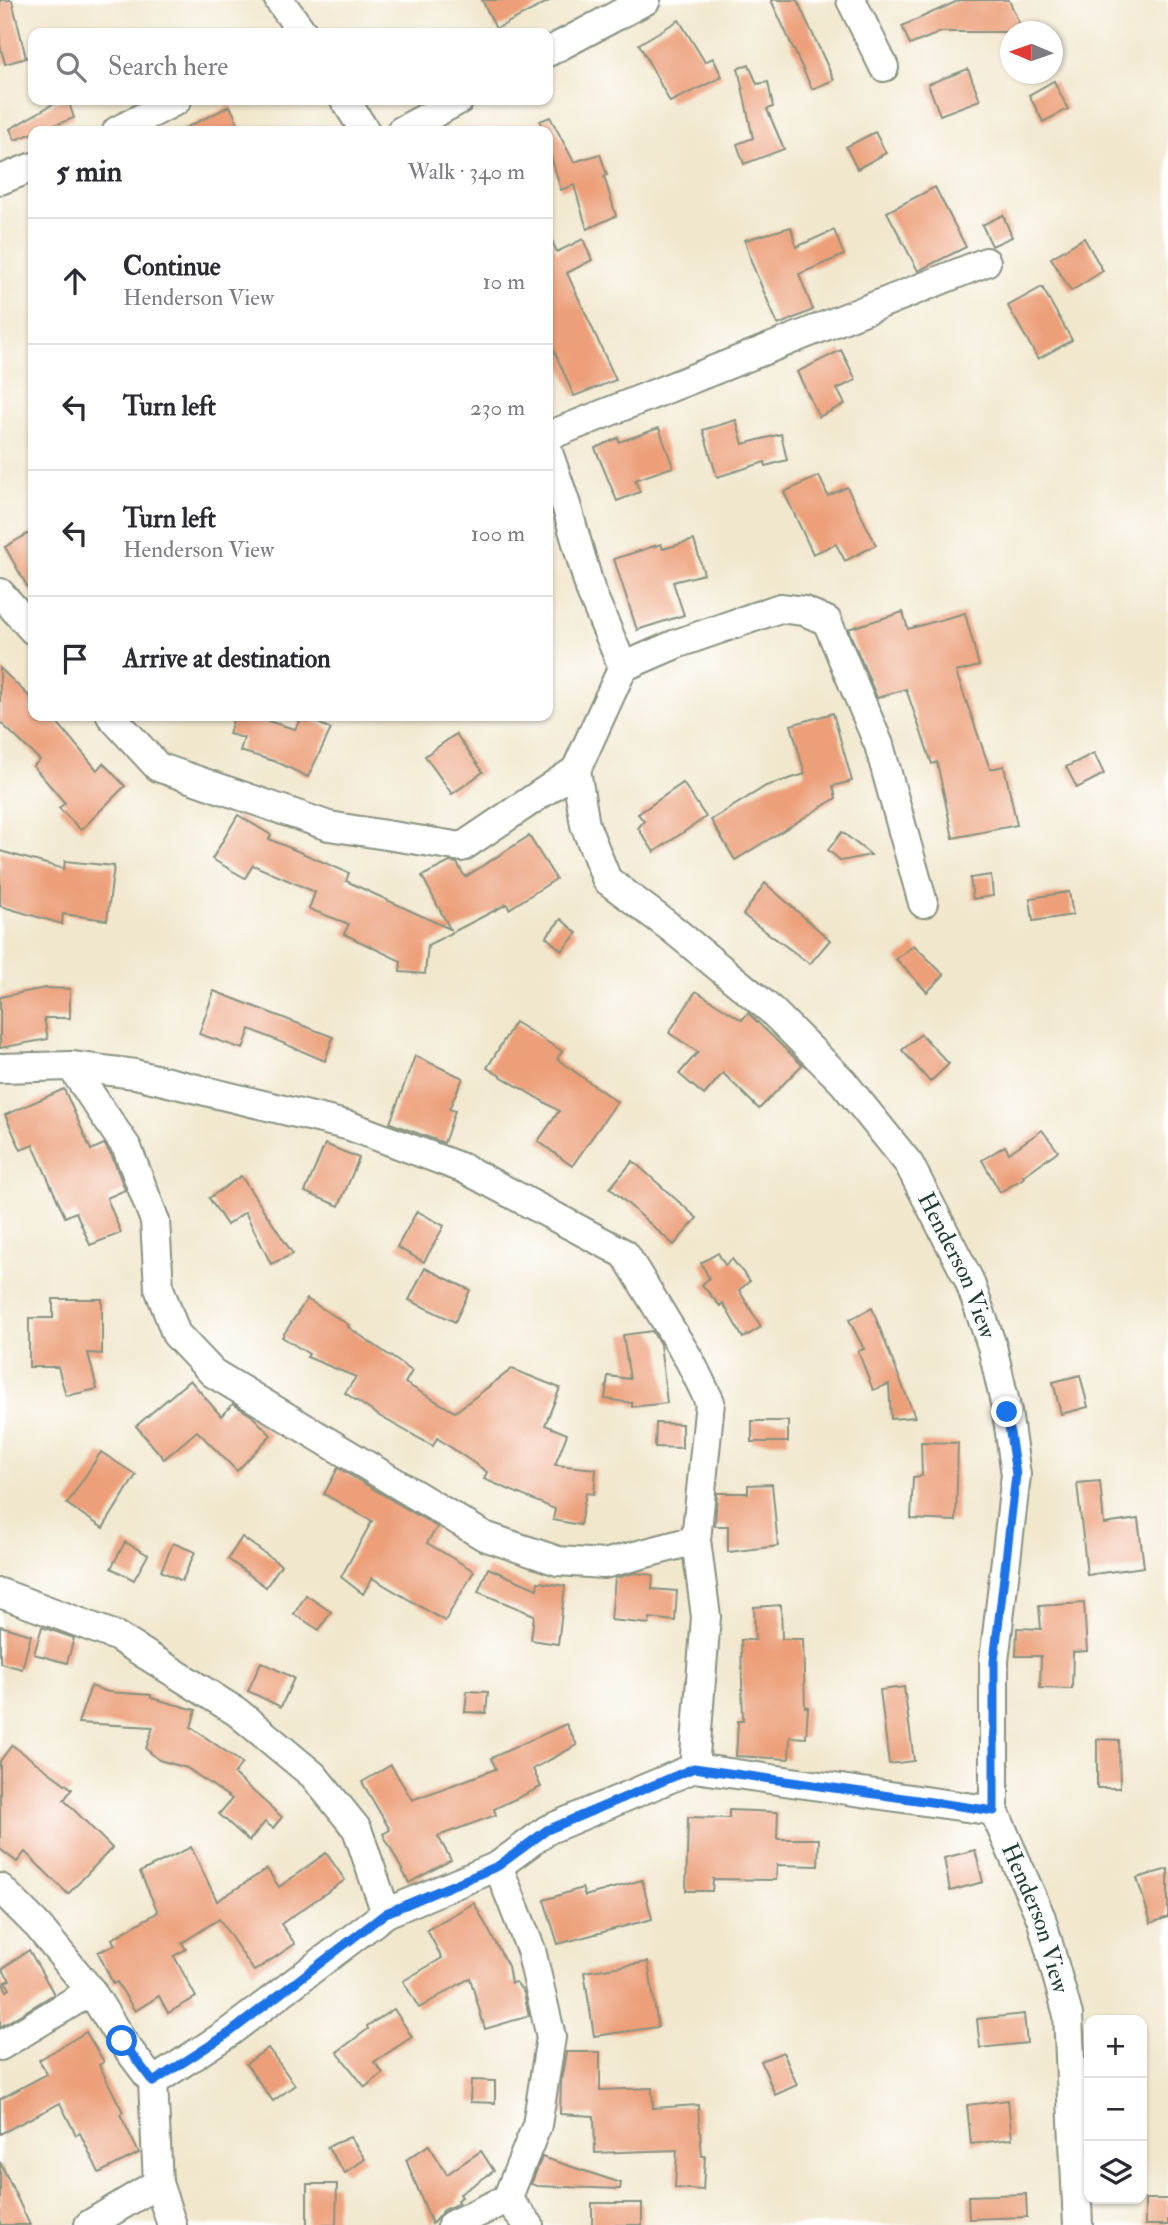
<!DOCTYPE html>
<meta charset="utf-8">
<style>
:root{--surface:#fff;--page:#f7f7f7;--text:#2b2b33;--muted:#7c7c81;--line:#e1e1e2}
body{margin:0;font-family:"IM FELL Double Pica",serif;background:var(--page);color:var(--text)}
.controls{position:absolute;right:21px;bottom:21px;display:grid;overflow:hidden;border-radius:14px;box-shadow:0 2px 5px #0004}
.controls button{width:63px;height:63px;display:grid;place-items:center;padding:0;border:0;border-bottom:2px solid var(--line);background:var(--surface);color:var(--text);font:35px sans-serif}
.compass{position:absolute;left:1000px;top:21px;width:63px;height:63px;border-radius:50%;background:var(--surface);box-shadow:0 2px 5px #0004;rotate:272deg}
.stop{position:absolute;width:21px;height:21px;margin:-16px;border:5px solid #1a73e8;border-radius:50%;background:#fff}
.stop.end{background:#1a73e8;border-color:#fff;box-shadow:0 2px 7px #0008}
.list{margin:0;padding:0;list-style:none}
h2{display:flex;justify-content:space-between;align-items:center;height:91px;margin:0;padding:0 28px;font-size:30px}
h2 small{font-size:23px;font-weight:400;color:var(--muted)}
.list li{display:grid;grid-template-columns:46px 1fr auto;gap:21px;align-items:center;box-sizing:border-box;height:126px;padding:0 28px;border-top:2px solid var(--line)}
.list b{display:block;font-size:26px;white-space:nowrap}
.list p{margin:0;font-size:23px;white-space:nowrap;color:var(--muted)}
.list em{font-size:23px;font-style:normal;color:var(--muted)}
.icon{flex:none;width:38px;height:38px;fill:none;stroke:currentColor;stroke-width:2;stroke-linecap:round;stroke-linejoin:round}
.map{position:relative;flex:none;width:1168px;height:2225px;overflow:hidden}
.search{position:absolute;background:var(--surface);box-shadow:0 2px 5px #0004;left:28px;top:28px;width:525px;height:77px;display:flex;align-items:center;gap:18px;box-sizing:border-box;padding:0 24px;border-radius:14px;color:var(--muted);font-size:26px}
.panel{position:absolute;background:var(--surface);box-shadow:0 2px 5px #0004;left:28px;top:126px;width:525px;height:595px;border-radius:14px}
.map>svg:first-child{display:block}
.building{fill:#ec9f78}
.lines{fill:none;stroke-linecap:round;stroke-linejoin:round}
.minor-casing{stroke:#889280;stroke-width:32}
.minor{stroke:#fff;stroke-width:28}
.route{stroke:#1a73e8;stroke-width:9}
.labels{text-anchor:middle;stroke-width:7;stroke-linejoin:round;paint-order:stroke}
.street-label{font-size:24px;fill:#1f3d34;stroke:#fff}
</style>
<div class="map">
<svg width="1168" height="2225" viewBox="0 0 1168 2225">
<rect width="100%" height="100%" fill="#fff"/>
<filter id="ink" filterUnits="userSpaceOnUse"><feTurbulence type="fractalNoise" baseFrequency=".0143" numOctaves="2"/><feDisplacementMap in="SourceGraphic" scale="14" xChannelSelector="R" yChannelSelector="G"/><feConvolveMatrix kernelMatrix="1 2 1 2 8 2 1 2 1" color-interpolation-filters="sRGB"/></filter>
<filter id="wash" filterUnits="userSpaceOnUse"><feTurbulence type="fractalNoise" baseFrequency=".00686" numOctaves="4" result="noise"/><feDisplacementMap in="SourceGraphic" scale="28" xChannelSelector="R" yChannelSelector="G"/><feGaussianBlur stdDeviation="1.57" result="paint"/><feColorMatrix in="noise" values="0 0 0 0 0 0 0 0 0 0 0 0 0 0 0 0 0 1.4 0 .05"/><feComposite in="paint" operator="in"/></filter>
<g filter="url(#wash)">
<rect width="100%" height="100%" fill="#f1e7cd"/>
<g id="blocks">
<g class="building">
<path d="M0,0H12L26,58L5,64L0,45Z"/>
<path d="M482,0H551L496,29Z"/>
<path d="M771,0H797L834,80L812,89Z"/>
<path d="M960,0H1009L1023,32H941L910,45L902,26Z"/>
<path d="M679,20L705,62L713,58L722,77L670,102L639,44Z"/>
<path d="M749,65L757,84L768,82L773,107L767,109L784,149L744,164L737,144L753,138L738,68Z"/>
<path d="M968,69L980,100L940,115L928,84Z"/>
<path d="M1054,81L1068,109L1043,122L1029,95Z"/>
<path d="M60,100H68L74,118L15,140L10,129Z"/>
<path d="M230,106L242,131H179Z"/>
<path d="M550,117L574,162L600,154L607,175L604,176L616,216L587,229L574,185L561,190L548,147V131H543L540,121Z"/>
<path d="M875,132L886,153L857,169L846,147Z"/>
<path d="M935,187L966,247L918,271L887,212Z"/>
<path d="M1003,215L1012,237L992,246L982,225Z"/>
<path d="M791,227L796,247L834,230L844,255L799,274L813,310L778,325L752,264L745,240Z"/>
<path d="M548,232L557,252L583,239L592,260L567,273L616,380L574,396L548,337Z"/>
<path d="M1084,238L1103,271L1071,291L1051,258Z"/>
<path d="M1042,287L1072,340L1038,359L1008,306Z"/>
<path d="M841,350L856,380L837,389L845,404L819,417L797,372Z"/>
<path d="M736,420L743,444L781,434L787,460L766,466L765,462L717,477L703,430Z"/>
<path d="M659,428L673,467L635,480L640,492L617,501L595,448L618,438L619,442Z"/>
<path d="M819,476L828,496L847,487L876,545L845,561L836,544L813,554L784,492Z"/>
<path d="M33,531V597L5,547Z"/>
<path d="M694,540L704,574L673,582L684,615L637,630L614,559L661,544L663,549Z"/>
<path d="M903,612L908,629L965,613L979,666L956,672L990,769L1004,766L1017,825L953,838L937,762L932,764L906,689L877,698L848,629Z"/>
<path d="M0,668L33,700V716H52L97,770L103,763L125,786L81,830L59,808L65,803L33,766L40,760L0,722Z"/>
<path d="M833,713L852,781L833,786L836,798L735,860L711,820L766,786L805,774L791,725Z"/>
<path d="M234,716H251L295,729L303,716L331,729L308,777L277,762L240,751L244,738L229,734Z"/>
<path d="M456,734L483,772L452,794L425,756Z"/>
<path d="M1094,753L1104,774L1077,788L1066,767Z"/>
<path d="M683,783L706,817L654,852L638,828L644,821L638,814Z"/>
<path d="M238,815L271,835L269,839L349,873L346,881L450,929L422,876L450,862L457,863L465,877L529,836L556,879L509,909L507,904L428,945L425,974L400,972L401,961L344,934L349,924L309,909L315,892L253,865L245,878L212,859Z"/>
<path d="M842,832L871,855L841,861L828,850Z"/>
<path d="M0,851L64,869L65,861L114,866L107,920L63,914L62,924L0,906Z"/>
<path d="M991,875L993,896L973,899L970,878Z"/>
<path d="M765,883L830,940L810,964L743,915Z"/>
<path d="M1069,892L1073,915L1033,921L1030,898Z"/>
<path d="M561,919L577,933L562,951L546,937Z"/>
<path d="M914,945L944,975L927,992L896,959Z"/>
<path d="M45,988L70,989V1018H44L48,1039L0,1048V997Z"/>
<path d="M214,991L333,1037L325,1061L250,1029L243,1049L199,1034Z"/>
<path d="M696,991L742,1020L748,1013L802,1065L759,1109L723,1073L704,1095L679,1074L698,1052L669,1033Z"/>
<path d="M515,1022L562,1051L557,1059L617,1102L572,1166L538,1141L559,1111L487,1068Z"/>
<path d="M921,1034L949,1064L930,1082L902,1050Z"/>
<path d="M415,1056L463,1078L449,1109L455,1111L444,1143L390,1123Z"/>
<path d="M64,1089L91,1150L104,1144L112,1156L125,1190L107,1198L121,1233L90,1245L76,1212L65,1217L33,1145L21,1150L5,1115Z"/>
<path d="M1042,1130L1058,1151L1023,1176L1024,1178L1000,1192L982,1160L1005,1146L1009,1153Z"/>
<path d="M325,1144L359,1158L339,1206L305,1192Z"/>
<path d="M633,1161L697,1218L674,1245L610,1188Z"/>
<path d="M241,1176L293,1254L271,1264L245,1212L227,1225L209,1198Z"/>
<path d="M417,1211L444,1226L424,1262L397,1247Z"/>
<path d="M718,1253L725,1265L732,1259L750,1281L739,1290L761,1327L743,1338L723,1303L720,1306L702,1285L709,1278L701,1263Z"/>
<path d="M425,1268L470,1290L455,1322L409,1300Z"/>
<path d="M53,1299H102V1354L88,1353L97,1389L66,1396L58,1367H29V1318H53Z"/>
<path d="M307,1299L349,1325L348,1327L412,1371L405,1383L455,1412L512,1369L560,1388L545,1425L567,1434L555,1465L596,1469L594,1494L586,1493L580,1525L553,1520L555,1509L484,1479L487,1472L437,1438L433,1446L381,1417L345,1393L356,1377L307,1357L309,1354L282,1337Z"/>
<path d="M872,1308L891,1357L915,1417L891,1419L889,1384L873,1390L858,1351L864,1349L849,1320Z"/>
<path d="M652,1331L660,1344L667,1403L632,1407V1403L605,1399L608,1376L630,1379L623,1335Z"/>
<path d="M1080,1375L1088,1407L1061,1414L1053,1382Z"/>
<path d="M190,1380L221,1416L233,1404L252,1416L271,1435L237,1471L197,1431L164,1459L136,1426Z"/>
<rect x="752" y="1421" width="36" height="21"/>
<path d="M656,1423L682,1424V1448L655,1447Z"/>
<path d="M921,1442L958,1443L956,1521L911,1519L913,1477L922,1476Z"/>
<path d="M101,1452L136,1475L103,1528L67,1504Z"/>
<path d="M338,1468L437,1527L427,1543L474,1571L445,1621L372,1578L363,1594L341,1577L372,1521L324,1494Z"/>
<path d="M1100,1481L1104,1524L1138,1519L1144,1567L1087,1575L1077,1483Z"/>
<path d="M772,1484L778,1546L728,1552V1526H715L717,1493H748V1485Z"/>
<path d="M242,1537L281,1565L266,1587L228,1559Z"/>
<path d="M125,1542L148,1555L134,1580L111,1568Z"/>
<path d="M173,1543L195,1552L182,1581L161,1571Z"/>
<path d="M488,1568L537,1589L538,1582L565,1586L558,1644L531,1640L534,1615L478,1592Z"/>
<path d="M634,1573L653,1575L652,1589L677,1591L675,1621L650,1618L649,1624L611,1620L615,1578Z"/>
<path d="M306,1595L331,1612L319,1630L294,1614Z"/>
<path d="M1084,1603L1087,1651L1073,1652L1072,1689L1040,1688L1041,1656H1016L1017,1628L1041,1629L1039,1606Z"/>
<path d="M781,1605L782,1639H803L805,1707H808L806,1738L790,1737L789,1759L736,1756L738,1721H743L741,1640H755L754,1607Z"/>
<path d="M0,1626L31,1635L22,1669L0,1663Z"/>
<path d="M42,1627L74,1638L67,1663L34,1654Z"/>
<path d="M261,1662L294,1678L281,1707L248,1691Z"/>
<path d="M91,1686L108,1692L151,1695V1698L196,1710L191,1727L242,1763L234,1774L282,1817L273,1828L265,1822L249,1841L219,1814L232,1799L187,1768L159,1760L146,1749L153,1727L78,1723Z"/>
<path d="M904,1687L914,1761L889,1764L880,1690Z"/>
<path d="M467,1691L488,1692L486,1713L465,1712Z"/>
<path d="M566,1724L577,1745L533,1769L541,1787L494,1809L496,1815L438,1836L451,1860L409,1883L383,1834L390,1830L362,1782L391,1765L412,1800L496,1769L491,1758Z"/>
<path d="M1097,1739L1119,1740L1120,1788H1097Z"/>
<path d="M12,1745L72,1789L64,1800L112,1848L68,1894L25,1852L17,1862L0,1849V1761Z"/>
<path d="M729,1810L778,1812L777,1839H819L818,1866L777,1865L776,1880L713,1879L712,1891H686L688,1817L729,1818Z"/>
<path d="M191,1847L217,1901L267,1869L279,1887L326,1853L345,1880L281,1924L295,1944L254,1971L219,1919L182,1943L186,1949L174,1956L196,1997L168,2013L159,1996L135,2011L117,1982L113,1984L98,1952L115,1945L112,1939L158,1912L140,1872Z"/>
<path d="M975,1850L983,1882L950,1891L944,1858Z"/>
<path d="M1168,1869V1917L1151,1923L1137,1878Z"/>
<path d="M642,1880L652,1919L558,1944L544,1900L582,1888L585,1896Z"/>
<path d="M474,1903L508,1966L511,1983L516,1982L524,1993L529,2016L485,2029L470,1978L419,2008L403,1981L442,1958L427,1930Z"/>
<path d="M29,1950L54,1994L0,2027V1978L7,1991L10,1989L5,1982L10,1980L2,1969Z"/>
<path d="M648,1962L658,2027L594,2036L584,1972Z"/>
<path d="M394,2009L412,2037L374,2062L383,2073L365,2087L337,2052L368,2029L367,2026Z"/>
<path d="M1024,2014L1027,2043L980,2048L977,2019Z"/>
<path d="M86,2032L104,2062L99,2065L123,2112L120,2114L139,2153L99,2173L80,2133L76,2135L60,2103L0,2134V2099L47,2074L39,2060Z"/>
<path d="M268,2048L295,2085L273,2101L246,2064Z"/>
<path d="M566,2052H600V2090L652,2088L653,2108L698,2105L702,2156H705L703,2190L675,2188L677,2150L595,2153L594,2116L560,2114L561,2080Z"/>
<path d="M783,2052L797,2085L775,2095L761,2061Z"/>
<path d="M471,2080L495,2081V2103L470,2102Z"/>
<path d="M1008,2100L1012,2139L971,2144L967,2105Z"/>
<path d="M350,2137L365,2159L345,2173L327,2147Z"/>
<path d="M429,2145L447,2174L481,2151L494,2171L460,2194L462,2197L457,2200L459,2203L444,2210L432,2224L406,2160Z"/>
<path d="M542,2157L621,2183L620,2189L537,2186L531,2184Z"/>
<path d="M0,2162L30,2225H0Z"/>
<path d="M307,2184H337L336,2225H307Z"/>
<path d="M1026,2194L1027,2217L969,2219L968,2196Z"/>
<rect x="1145" y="2199" width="23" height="26"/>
<rect x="592" y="2203" width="50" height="22"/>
</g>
</g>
</g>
<g filter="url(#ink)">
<use href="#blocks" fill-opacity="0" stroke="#889280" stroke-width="2"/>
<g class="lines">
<g class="minor-casing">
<g id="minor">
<path d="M279,0L303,33"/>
<path d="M851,0L884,67"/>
<path d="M548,52L646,0"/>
<path d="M345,100L365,131"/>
<path d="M117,131L177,100"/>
<path d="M401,131L459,100"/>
<path d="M0,180L33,167"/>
<path d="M548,436L986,262"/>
<path id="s1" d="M548,452L566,505L591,592L623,667L576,770L585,825L607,880L670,927L771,1010L843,1082L909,1164L969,1280L992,1346L1007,1412L1016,1475L994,1661V1811L1041,1918L1068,2015L1078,2225"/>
<path d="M0,593L33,630"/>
<path d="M623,667L676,644L780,608L804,611L827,621L879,745L923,903"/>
<path d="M111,716L158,767L329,826L462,847L576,770"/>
<path d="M71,1066L127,1148L155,1221L159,1288L176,1334L213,1373L484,1536L558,1561L604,1564L696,1540"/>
<path d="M0,1068L71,1066L135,1074L350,1126L465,1169L625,1254L690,1361L710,1402L696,1540L706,1617L694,1768"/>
<path d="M0,1593L116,1636L237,1712L313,1775L357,1829L386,1913"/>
<path d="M0,1888L38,1926L91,1991L122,2041L153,2082L158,2183L172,2225"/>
<path d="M0,2046L91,1991"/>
<path d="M153,2082L228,2033L386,1913L498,1866L547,1830L694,1768L994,1811"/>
<path d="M507,2199L529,2225"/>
<path d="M89,2225L158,2183"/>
<path d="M452,2225L507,2199L537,2125L551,2037L531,1950L498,1866"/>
</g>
</g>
<use href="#minor" class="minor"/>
</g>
</g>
<g class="lines" filter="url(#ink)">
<path class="route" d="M122,2041L153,2082L229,2033L386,1913L498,1866L547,1830L694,1768L994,1811V1661L1016,1475L1007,1412"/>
</g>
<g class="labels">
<g class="street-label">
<text dy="8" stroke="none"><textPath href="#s1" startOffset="985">Henderson View</textPath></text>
<text dy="8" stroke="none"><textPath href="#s1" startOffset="1657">Henderson View</textPath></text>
</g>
</g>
</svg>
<div class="controls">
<button>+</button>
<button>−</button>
<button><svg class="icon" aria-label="layers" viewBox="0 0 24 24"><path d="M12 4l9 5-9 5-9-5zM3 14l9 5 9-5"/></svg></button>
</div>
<svg class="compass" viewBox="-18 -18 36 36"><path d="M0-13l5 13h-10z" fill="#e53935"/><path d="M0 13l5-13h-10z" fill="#7c7c81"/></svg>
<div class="stop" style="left:122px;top:2041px"></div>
<div class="stop end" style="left:1007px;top:1412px"></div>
<div class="search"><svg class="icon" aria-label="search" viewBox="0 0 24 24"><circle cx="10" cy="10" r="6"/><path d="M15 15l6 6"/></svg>Search here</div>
<section class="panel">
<h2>5 min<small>Walk · 340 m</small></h2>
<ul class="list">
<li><svg class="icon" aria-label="ahead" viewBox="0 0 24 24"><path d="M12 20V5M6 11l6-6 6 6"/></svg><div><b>Continue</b><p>Henderson View</p></div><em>10 m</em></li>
<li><svg class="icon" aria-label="left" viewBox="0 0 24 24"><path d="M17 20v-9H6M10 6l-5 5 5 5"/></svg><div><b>Turn left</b></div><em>230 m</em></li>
<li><svg class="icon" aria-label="left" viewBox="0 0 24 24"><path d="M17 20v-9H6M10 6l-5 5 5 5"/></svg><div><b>Turn left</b><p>Henderson View</p></div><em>100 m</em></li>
<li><svg class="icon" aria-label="arrive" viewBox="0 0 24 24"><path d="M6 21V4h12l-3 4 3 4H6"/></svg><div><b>Arrive at destination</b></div></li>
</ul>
</section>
</div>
